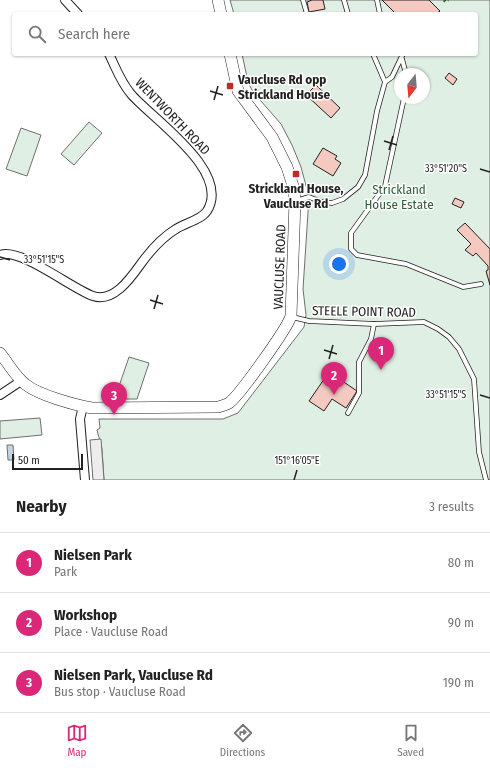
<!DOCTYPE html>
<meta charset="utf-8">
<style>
:root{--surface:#fff;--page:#f6f6f6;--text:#222;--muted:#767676;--line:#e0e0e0;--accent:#db2777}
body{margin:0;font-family:"Fira Sans Condensed",sans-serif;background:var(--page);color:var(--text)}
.compass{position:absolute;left:394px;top:68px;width:36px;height:36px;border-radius:50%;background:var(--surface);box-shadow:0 1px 3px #0004;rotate:196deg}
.scale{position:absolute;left:12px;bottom:10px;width:71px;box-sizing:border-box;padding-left:4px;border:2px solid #222;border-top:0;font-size:11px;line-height:14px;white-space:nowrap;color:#222;-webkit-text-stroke:3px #fff;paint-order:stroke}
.you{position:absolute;left:339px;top:264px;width:14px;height:14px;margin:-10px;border:3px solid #fff;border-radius:50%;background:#1a73e8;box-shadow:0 0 0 6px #1a73e833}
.badge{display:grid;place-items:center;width:26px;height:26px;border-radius:50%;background:var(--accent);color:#fff;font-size:13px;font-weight:700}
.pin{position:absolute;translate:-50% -33px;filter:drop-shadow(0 1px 2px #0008)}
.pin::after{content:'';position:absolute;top:21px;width:14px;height:12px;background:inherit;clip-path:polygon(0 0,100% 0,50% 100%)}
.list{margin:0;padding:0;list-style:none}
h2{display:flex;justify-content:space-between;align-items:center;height:52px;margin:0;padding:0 16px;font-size:17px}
h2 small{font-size:13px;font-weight:400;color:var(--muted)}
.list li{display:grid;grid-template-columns:26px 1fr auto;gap:12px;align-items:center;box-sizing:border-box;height:60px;padding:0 16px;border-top:1px solid var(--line)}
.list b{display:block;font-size:15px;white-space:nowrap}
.list p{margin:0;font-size:13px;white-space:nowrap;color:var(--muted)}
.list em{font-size:13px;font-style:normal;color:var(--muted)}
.icon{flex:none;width:22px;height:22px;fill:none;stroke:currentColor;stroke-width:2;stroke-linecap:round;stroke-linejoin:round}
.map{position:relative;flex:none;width:490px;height:480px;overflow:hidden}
.search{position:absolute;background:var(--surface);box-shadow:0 1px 3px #0004;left:12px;right:12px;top:12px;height:44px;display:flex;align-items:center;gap:10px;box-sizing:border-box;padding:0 14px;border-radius:4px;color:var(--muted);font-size:15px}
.sheet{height:232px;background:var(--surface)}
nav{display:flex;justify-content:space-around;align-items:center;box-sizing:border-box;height:56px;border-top:1px solid var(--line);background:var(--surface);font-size:11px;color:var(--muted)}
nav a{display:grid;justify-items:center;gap:2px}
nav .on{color:var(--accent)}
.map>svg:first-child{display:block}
.green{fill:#e0efe3;stroke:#6f6f6f;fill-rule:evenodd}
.parking{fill:#ededed;stroke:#6f6f6f}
.water{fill:#c7d3dd;stroke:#6f6f6f}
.building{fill:#f3c9c0;stroke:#222}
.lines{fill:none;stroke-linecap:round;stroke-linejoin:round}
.service-casing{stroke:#222;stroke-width:5.5}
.minor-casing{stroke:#222;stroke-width:10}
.tertiary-casing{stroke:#222;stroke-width:12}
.service{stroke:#fff;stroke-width:4}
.minor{stroke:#fff;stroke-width:8}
.tertiary{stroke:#fff;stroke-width:11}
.hedge{stroke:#2f5e38;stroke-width:3;stroke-dasharray:2 3;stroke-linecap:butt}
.ticks{fill:none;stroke:#222;stroke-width:1.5}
.poi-dot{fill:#c62828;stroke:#fff;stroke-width:1.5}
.labels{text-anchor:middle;stroke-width:3;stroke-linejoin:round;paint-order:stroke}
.poi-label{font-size:13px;font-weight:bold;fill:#222;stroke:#fff;text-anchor:start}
.street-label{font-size:13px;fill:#222;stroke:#fff}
.park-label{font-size:13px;fill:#2f5e38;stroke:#fff}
.ticks-label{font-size:10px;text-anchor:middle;fill:#222;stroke:#fff;stroke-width:3;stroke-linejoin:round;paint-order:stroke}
</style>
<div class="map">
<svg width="490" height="480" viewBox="0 0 490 480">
<rect width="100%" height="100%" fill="#fff"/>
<g class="green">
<path d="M230,0H490V480H104L102,449L97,430L100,428L99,419H223L238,413L304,327L306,315L303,289L309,197L301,167L292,145L281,124L253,92L248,82L242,54H476V14H234ZM400,74H424V98H400Z"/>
<path d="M89,122L102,133L74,165L61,154Z"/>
<path d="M21,128L41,135L27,176L6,169Z"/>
<path d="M129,357L149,363L137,399H118L117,392Z"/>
<path d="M40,418L42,435L0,439V421Z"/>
</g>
<path class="parking" d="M101,439L104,480H93L90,440Z"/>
<path class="water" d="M7,445H13L14,460H8Z"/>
<g class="building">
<path d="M312,0H323L325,9L309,12L307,2Z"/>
<path d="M382,0H429L440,11L436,14H396Z"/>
<path d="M449,73L457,79L453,85L445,78Z"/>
<path d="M316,85L340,108L331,118L306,95Z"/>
<path d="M323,148L337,156L335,159L341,163L333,176L313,164Z"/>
<path d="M455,198L464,202L461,208L452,204Z"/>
<path d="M465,223L490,249V285L486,271L488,270V266L476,253L473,256L465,250L471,244L457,230Z"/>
<path d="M329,372L357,391L346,408L332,399L324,411L309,401Z"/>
</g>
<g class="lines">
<g class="service-casing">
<g id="service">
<path d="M303,0L307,14"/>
<path d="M344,0L348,14"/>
<path d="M377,0L380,14"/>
<path d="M402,59L406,74"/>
<path d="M385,82L392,77L403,54"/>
<path d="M404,98L385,186L351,233V249L357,255L406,264L463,287L481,284"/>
<path d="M296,201L309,197L322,202L332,203L343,199L358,187L365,175L377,111L385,82L373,54"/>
<path d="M292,317L309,321L374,324L424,322L438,329L449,337L459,349L474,379L479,452L486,480"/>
<path d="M348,413L359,393V362L371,339L374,324"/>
</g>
</g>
<g class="minor-casing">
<g id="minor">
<path d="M65,0L78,14"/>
<path d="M0,255C20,247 72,289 93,296C113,303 130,279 140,265C150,251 161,238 176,229C185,223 201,220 207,211C232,171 151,118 131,94C120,81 116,68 109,54"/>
<path d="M0,395L21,381"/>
<path d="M83,406L80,419L85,480"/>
</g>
</g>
<g class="tertiary-casing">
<g id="tertiary">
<path d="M218,0L221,14"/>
<path d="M0,353C8,363 15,376 25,384C38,395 75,405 92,408L218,407C221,406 226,405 229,403C239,396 287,329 291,316L295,201L294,189L287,167L272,137L238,91L230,54"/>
</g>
</g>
<use href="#service" class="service"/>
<use href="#minor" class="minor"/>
<use href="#tertiary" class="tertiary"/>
<path class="hedge" d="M444,0L446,2L448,0"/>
</g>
<path class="ticks" d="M210,91L223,95M214,100L218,86M384,141L397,145M389,150L393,136M480,169L490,172M0,257L10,260M150,300L163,304M154,309L158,295M324,350L337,354M329,359L333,345M480,395L490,398M294,480L297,470"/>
<g class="poi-dot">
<rect x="226" y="82" width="8" height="8" rx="2"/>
<rect x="292" y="170" width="8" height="8" rx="2"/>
</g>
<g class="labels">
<g class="poi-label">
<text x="238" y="84">Vaucluse Rd opp<tspan x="238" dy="15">Strickland House</tspan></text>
<text x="296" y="193" text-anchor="middle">Strickland House,<tspan x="296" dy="15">Vaucluse Rd</tspan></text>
</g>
<g class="street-label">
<text transform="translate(173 116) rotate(46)" y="5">WENTWORTH ROAD</text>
<text transform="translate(279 267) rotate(-88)" y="5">VAUCLUSE ROAD</text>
<text transform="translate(364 311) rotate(1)" y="5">STEELE POINT ROAD</text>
</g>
<g class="park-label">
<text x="399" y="194">Strickland<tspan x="399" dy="15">House Estate</tspan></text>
</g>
</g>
<g class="ticks-label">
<text x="446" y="172">33°51'20"S</text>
<text x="44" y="263">33°51'15"S</text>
<text x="446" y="398">33°51'15"S</text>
<text x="297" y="464">151°16'05"E</text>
</g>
</svg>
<svg class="compass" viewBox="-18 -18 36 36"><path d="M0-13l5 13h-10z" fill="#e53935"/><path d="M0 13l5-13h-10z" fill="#767676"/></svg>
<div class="scale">50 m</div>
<div class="you"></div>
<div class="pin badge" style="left:381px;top:370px">1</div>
<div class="pin badge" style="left:334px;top:395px">2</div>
<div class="pin badge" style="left:114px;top:415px">3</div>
<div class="search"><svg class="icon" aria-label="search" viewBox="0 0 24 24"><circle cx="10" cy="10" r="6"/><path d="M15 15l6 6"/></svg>Search here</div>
</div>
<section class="sheet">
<h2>Nearby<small>3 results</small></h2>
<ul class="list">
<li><span class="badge">1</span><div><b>Nielsen Park</b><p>Park</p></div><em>80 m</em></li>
<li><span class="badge">2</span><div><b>Workshop</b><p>Place · Vaucluse Road</p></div><em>90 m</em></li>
<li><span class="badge">3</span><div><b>Nielsen Park, Vaucluse Rd</b><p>Bus stop · Vaucluse Road</p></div><em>190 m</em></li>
</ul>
</section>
<nav>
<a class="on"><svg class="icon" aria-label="map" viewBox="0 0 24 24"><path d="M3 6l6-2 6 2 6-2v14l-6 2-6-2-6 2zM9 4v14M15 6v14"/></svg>Map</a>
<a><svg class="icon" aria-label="directions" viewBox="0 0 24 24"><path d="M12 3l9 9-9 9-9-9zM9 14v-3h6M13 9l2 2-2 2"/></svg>Directions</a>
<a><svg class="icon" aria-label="saved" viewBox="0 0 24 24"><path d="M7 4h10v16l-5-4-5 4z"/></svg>Saved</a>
</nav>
